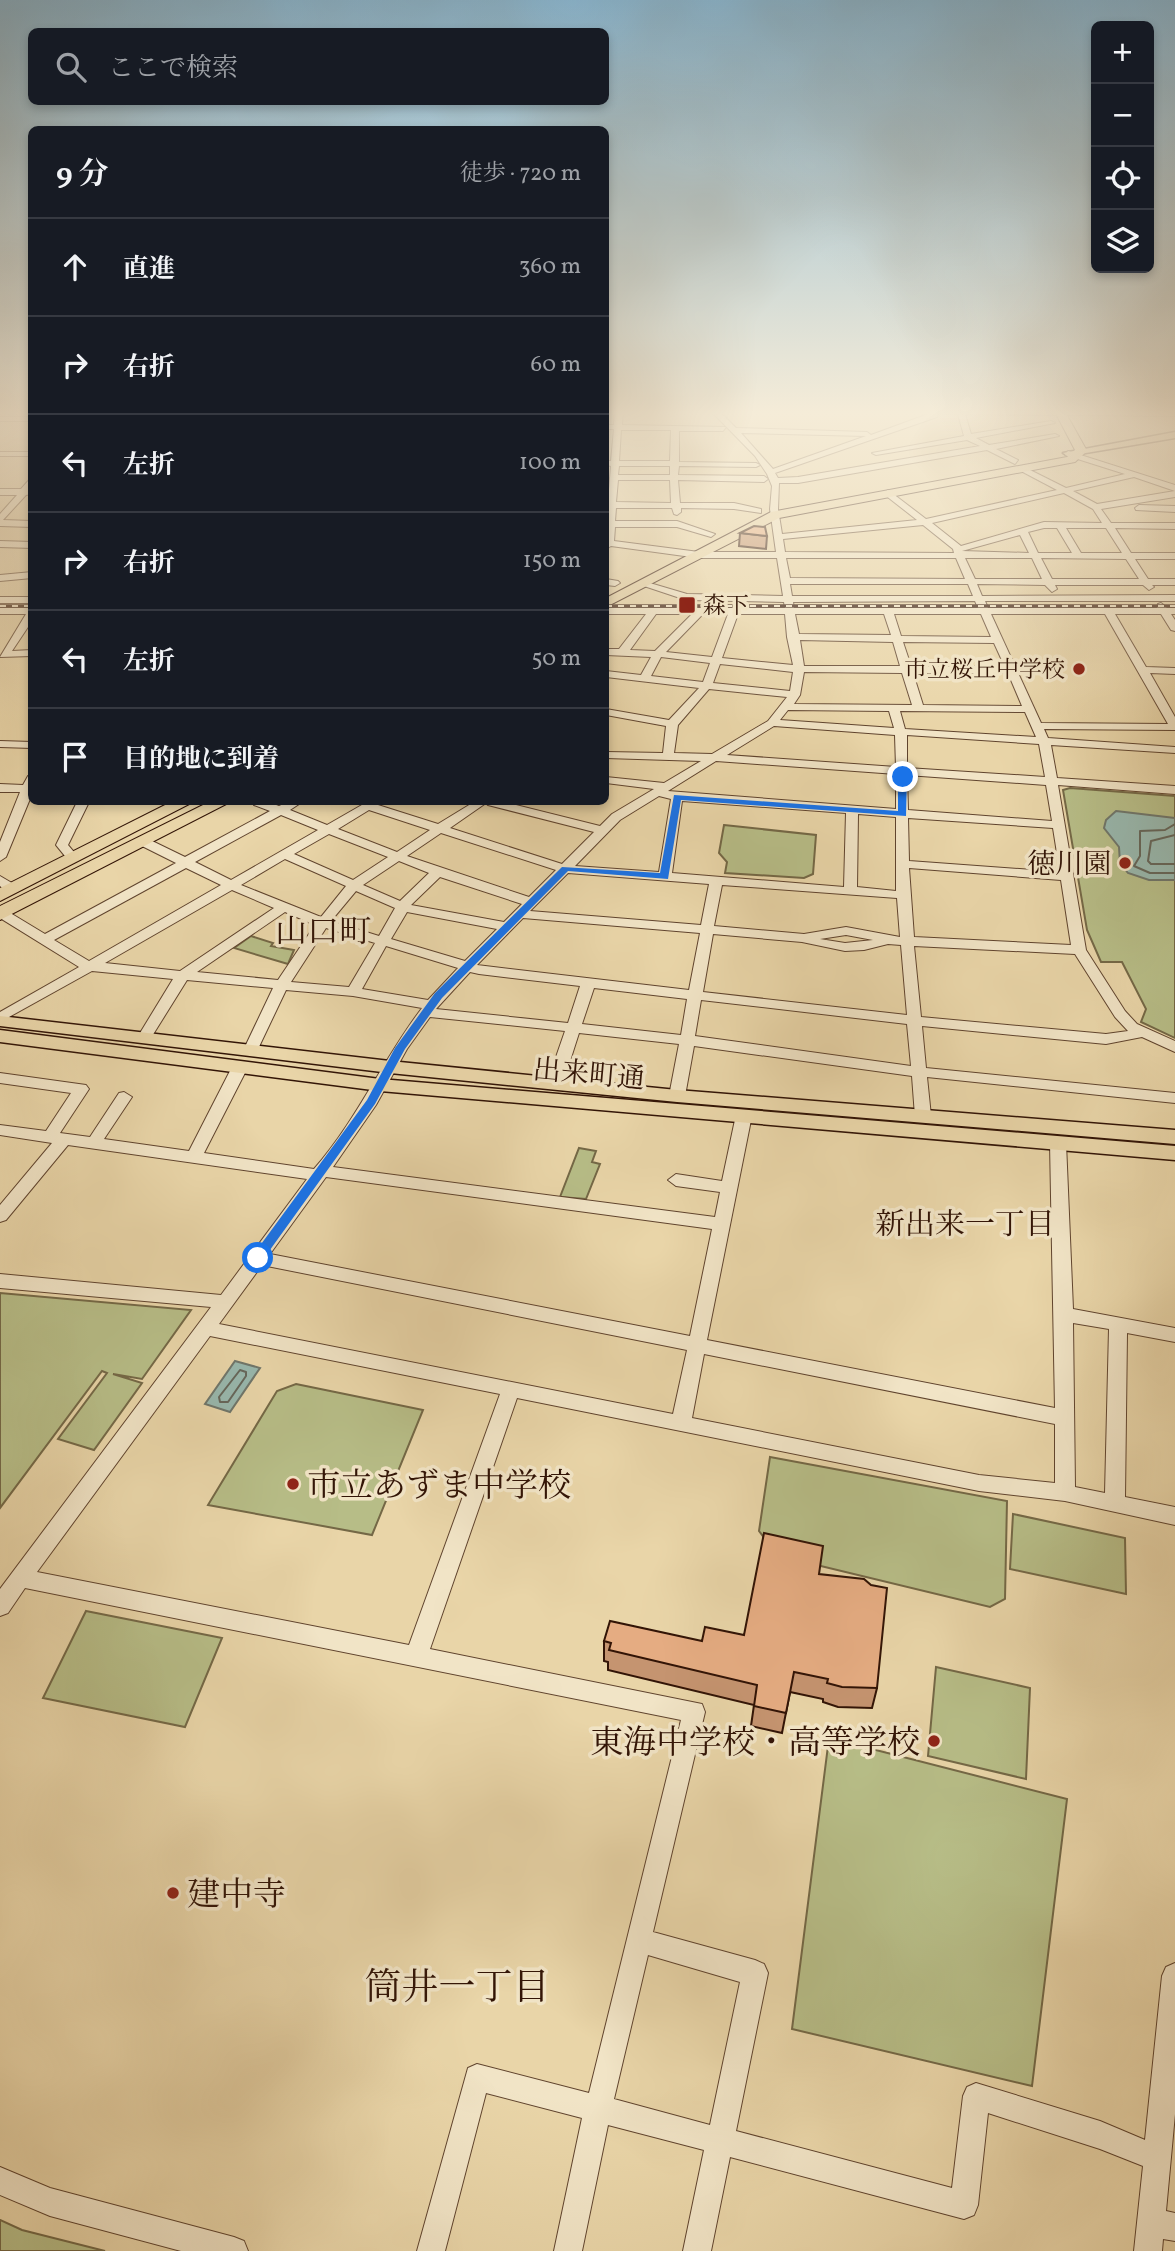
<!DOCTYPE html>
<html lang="ja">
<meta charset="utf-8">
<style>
:root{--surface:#171b24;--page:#242831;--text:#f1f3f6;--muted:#9ea1a6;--line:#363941}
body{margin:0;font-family:Vollkorn,"Noto Serif JP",serif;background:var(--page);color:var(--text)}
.controls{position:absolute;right:21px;top:21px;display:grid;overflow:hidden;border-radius:10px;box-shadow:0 4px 10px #0003}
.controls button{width:63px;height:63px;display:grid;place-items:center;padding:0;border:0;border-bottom:2px solid var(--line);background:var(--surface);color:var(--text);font:35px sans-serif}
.stop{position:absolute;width:21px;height:21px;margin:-16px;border:5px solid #1a73e8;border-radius:50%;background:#fff}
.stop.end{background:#1a73e8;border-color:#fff;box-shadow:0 2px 7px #0008}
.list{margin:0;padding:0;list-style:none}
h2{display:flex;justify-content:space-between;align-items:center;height:91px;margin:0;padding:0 28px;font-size:30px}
h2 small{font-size:23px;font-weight:400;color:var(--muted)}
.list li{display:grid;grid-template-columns:46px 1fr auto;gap:21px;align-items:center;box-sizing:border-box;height:98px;padding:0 28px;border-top:2px solid var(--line)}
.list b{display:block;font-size:26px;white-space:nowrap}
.list em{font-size:23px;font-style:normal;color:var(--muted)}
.icon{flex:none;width:38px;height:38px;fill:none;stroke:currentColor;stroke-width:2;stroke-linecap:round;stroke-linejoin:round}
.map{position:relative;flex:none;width:1175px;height:2251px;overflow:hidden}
.search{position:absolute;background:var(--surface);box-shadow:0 4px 10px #0003;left:28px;top:28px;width:581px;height:77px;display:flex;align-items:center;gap:18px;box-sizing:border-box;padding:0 24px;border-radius:10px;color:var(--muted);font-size:26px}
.panel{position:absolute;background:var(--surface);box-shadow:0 4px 10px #0003;left:28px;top:126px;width:581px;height:679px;border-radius:10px}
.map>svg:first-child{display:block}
.green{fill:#b7bd87;stroke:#746846;stroke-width:2}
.water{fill:#98b8ae;stroke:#6f766b;stroke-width:2}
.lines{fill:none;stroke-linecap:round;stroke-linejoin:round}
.shore{stroke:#65665a;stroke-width:2}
.minor-casing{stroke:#60442e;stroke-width:2}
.major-casing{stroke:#321406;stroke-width:3}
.highway-casing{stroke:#321406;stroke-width:2}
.minor{fill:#f1e4c6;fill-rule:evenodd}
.major{fill:#e9d5a8;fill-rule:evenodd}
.highway{fill:#e9d5a8;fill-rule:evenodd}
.rail-casing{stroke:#321406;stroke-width:3.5}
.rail{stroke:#f1e4c6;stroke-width:2;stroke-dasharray:6;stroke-linecap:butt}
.wall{fill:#c59470;stroke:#321406;stroke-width:2}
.building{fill:#e5ac82;stroke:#321406;stroke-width:2}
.route{fill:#1a73e8}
.poi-dot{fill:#8f2418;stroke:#f1e4c6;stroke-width:2.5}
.labels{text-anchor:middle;stroke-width:7;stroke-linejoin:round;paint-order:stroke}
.far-poi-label{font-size:23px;fill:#321406;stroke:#f1e4c6;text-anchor:start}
.poi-label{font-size:28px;fill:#321406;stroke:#f1e4c6;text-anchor:end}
.street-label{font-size:28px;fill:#321406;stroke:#f1e4c6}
.neighbourhood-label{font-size:30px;fill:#321406;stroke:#f1e4c6}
.quarter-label{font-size:32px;fill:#321406;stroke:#f1e4c6}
.near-poi-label{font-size:33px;fill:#321406;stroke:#f1e4c6;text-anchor:start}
.near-neighbourhood-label{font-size:37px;fill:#321406;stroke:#f1e4c6}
</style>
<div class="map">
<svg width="1175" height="2251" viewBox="0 0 1175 2251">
<rect width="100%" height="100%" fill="#e9d5a8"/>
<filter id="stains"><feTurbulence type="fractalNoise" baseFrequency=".00286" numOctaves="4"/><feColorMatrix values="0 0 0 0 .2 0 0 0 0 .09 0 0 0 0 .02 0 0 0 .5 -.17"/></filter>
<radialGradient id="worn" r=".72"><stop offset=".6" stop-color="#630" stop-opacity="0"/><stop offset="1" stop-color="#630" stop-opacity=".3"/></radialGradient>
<g class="green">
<path d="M1070,788L1175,796V1038L1141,1022L1146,1009L1122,962H1101L1087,930L1063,790Z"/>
<path d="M724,825L816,835L813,874L804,878L725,873L727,862L719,853Z"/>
<path d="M251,936L273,943L271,946L294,950L288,964L234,948Z"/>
<path d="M579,1148L596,1151L592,1162L600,1164L586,1199L560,1197Z"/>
<path d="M0,1293L191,1310L142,1379L113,1374L142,1383L94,1450L58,1439L107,1373L102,1371L0,1508Z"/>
<path d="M296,1384L423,1410L372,1535L208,1505L277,1391Z"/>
<path d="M770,1457L1007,1501L1005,1599L990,1607L767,1553L769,1544L759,1531Z"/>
<path d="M1013,1514L1125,1538L1126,1594L1010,1569Z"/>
<path d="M86,1611L222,1638L185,1727L43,1698Z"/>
<path d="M936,1667L1030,1688L1026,1779L928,1756Z"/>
<path d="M829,1738L1067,1799L1032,2086L792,2029Z"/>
<path d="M0,2220L22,2230L105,2251H0Z"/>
</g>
<g class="water">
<path d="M1116,811L1175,818V880H1149L1128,873L1120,863L1119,847L1104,828L1106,820Z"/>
<path d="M235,1361L260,1368L230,1412L205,1404Z"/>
</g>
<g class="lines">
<g class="shore">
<path d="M1175,824L1165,830L1140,831V856L1134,866L1150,873H1175"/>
<path d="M1175,835L1151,841L1148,861L1151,864H1175"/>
<path d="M240,1370L246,1372V1376L228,1402H220L219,1397Z"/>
</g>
<g class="minor-casing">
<g id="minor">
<path d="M615,410H623L622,425L726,427L723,431H679V462L756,463L760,465L756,467L679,466L678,475L764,476L768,479L764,482L678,480L680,503H734L761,509V513L734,509L681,508V512L677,515L674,514L672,508H616L615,521H677L715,534L711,537L677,527H615L614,541L699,552H776L770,509L772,486L767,474L755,456L710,410H718L736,428L867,432L871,435L931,413L840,412L836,410L1175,412V416L965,414L971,434L1051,421L1055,423L976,438L989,445L1055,434L1059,436L996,449L1018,460L1015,464L987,450L798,483H779L778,509L782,534L917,520L885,495L884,493L888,490L926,519L1057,490L1021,471V467H1024L1066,488L1125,474L1065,455L1068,451L1175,485V491L1134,477L1073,491L1097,504L1175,491V497L1101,509L1111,523H1175V529L1115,528L1131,553H1175V559H1135L1148,579H1175V585H1152L1154,587L1149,590L1143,585H1055L1057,589L1052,592L1045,585L977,584L982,596L1175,595V601H985L988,608H1157L1158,604L1161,603L1167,608H1175V614H1171L1175,620V631L1171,630L1161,614H1115L1146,667L1175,668V674L1150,673L1175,717V730L1044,729L1048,738L1175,747V753L1051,745L1057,778L1175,786V794L1058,785L1086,950L1125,1011L1137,1024L1175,1041V1052L1142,1037L1106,1044L922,1026L926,1068L1175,1093V1103L927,1077L931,1116L923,1121L915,1116L912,1076L694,1046L685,1096L677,1101L669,1096L679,1044L579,1033L563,1083L555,1088L547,1083L565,1031L430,1017L407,1049L376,1105L333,1167L715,1217L720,1192L676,1186L668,1180L676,1174L722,1181L736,1115L744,1110L750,1111L752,1115L707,1340L1055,1408L1050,1143L1052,1139H1064L1066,1143L1073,1309L1175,1328V1342L1127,1333L1125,1497L1175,1507V1525L1065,1501L979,1491L517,1398L430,1649L702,1704L705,1712L653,1932L755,1960L764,1964L768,1973L736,2131L952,2188L963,2096L967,2087L976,2083L1100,2121L1145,2140L1162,1976L1166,1967L1175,1963V2114L1166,2211L1175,2213V2241L1163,2239L1162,2251H1134L1143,2166L1100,2149L988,2113L978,2205L974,2215L964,2219L730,2157L711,2251H683L704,2150L608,2125L582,2251H554L582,2118L486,2093L445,2251H417L468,2068L477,2064L589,2093L681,1720L25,1588L8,1613L0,1616V1589L211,1307L0,1288V1274L221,1295L307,1179L68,1145L6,1220L0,1222V1205L52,1143L0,1135V1125L46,1131L71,1093L0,1083V1073L86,1085L89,1089L60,1133L90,1137L119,1093L124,1092L132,1097L104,1139L189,1151L232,1067L240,1062L245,1064L248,1067L204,1153L314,1169C357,1120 383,1059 422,1008L353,996L286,990L257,1051L250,1056L243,1051L273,988L187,980L149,1041L144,1043L137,1038L173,979L92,971L0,1022V1012L79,967L0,918V910L7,911L45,934L176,863L140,845V839H148L185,857L270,811L254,805L252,802H268L279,806L288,802H302L290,810L327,825L367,802H381L378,805L438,824L474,802H504L600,826L612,814L654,789L606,783V777L664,783L701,761L606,758V752L663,753L666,726L606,715V709L669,720L699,688L606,677V671L641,675L651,657L606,655V649H619L646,614H606V608H785L784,602L686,600L638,584L643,581L687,594L783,596L777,558H699L611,546L606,549V503L608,502L611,466L606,465V461H611L614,429H606V425H614ZM937,413L958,414L964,436L872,453L876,455L967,440L980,446L798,477L778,478L775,473L937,417ZM621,430H671L670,461H619ZM741,433L866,436L773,469ZM619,466H670V475H618ZM618,480H670L671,503L616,502ZM1064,493L1093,509L1102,523L1044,522L961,546L932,523ZM923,525L953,549L954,553L785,552L783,539ZM1044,528H1057L1072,553H1038L1028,532ZM1066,528H1106L1122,553H1081ZM1020,535L1029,553L962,551ZM786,558H956L965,579L790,578ZM965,558H1032L1042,579H975ZM1041,558L1126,559L1139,579H1052ZM790,584H968L973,596H792ZM975,601L978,608H794L793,602ZM656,614H692L655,651L630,650ZM703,614H728L712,657L666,652ZM738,614H785L787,637L793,665L722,658ZM795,614H884L891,635L799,634ZM894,614H981L991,637L901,636ZM991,614H1105L1168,724L1041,723ZM800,640L893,642L900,666H804ZM903,642L994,643L1005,667L911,666ZM661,657L710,663L703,682L651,676ZM720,664L793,672L790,691L713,683ZM804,672L902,673L912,705L794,704L800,695ZM913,673H1008L1022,706L923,705ZM709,689L787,697L768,721L712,754L674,753L678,725ZM788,710L889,711L894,728L780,720ZM900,711L1025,712L1036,737L905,729ZM774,726L895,735L896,767L727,755ZM907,735L1039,744L1045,777L907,768ZM716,761L896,774V809L668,791ZM907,775L1046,785L1052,821L908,810ZM659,796L671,799L659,872L575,866L620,820ZM682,801L846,813L844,887L672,873ZM486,803L488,805L594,832L562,864L450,828ZM369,810L430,830L397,852L338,829ZM858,814L896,817V891L857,887ZM281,815L318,830L231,880L195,862ZM908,818L1053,828L1060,872L909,861ZM441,833L556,870L529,897L407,856ZM329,834L388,857L353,880L294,854ZM285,859L346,886L321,917L241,885ZM399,861L429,873L400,901L363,885ZM186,868L221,885L89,961L54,940ZM909,868L1061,880L1071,945L914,937ZM568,873L709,884L701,925L530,911ZM440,877L522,904L504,922L411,905ZM722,885L897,898L900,937L846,927L804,934L714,926ZM232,890L274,908L180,971L105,963ZM356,891L395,908L379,936L331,921ZM285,912L315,925L278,980L197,972ZM407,912L497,929L465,961L391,939ZM523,918L700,933L689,990L477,965ZM326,928L375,943L349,987L291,982ZM713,934L802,942L845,951L864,950L888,944L901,945L907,1015L703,992ZM846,935L873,940L845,943L820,939ZM386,946L458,968L428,1000L362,989ZM914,946L1075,954L1115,1017L1128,1031L1106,1034L921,1017ZM470,972L479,974L580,986L568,1023L436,1009ZM594,988L687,999L681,1035L582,1024ZM701,1000L907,1024L911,1066L695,1036ZM326,1177L712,1229L690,1336L270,1254ZM262,1265L687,1350L673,1414L219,1324ZM1073,1323L1109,1329L1105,1493L1075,1487ZM210,1336L500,1394L409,1645L37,1572ZM704,1354L1055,1424V1483L979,1475L692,1418ZM648,1955L740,1982L710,2125L614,2099Z"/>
<rect x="0" y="417" width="32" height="4"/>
<rect x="0" y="452" width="32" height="4"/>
<path d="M29,480H32V494L26,495L3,520L32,521V527L0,526V514L17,495H0V489H21Z"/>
<path d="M1139,505L1175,506V512L1136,510L1135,508Z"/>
<path d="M0,541L32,542V548L0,547Z"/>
<path d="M32,572V578L0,581V575Z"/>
<path d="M606,579L618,581L620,583L615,586L606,585Z"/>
<rect x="0" y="597" width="32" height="6"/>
<path d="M0,608H32V621L12,651L32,650V656L0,657L26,614H0Z"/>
<path d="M0,741L32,742V748L0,747Z"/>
<path d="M32,775V794L6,857L0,861V842L20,792H0V784L23,785L28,776Z"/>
<path d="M77,802H89L68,845L79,858L73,862L69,861L56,845Z"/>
<path d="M0,876L17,886V892H7L0,886Z"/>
<path d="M0,2167L50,2188L234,2237L244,2241L248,2251H181L50,2216L0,2195Z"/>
</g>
</g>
<g class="major-casing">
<g id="major">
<path d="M1175,432V438L1068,456L1063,453Z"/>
<path d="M0,1016L390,1061L677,1090L1175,1130V1144L677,1102L390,1073L0,1026Z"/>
<path d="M0,1030L380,1079L1175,1146V1160L380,1091L0,1042Z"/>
</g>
</g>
<g class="highway-casing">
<g id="highway">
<path d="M1054,410H1064L1087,451L1075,462L779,518L606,607V598L771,512L1067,457L1075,450Z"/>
<path d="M171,802H193L0,901V888Z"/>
<path d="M209,802H230L0,920V906Z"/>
</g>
</g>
<use href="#minor" class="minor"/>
<use href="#major" class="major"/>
<use href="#highway" class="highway"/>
<g class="rail-casing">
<g id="rail">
<path d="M0,606H32"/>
<path d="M606,606H1175"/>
</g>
</g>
<use href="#rail" class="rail"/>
</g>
<g class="wall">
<path d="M740,533L767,536L766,549L739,546Z"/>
<path d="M819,1574L877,1688L872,1708L838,1707L823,1702V1699L790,1692L782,1733L751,1726L754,1705L608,1670V1662L604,1661V1641H702L744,1635Z"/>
</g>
<g class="building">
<path d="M754,526L765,527L767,536L740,533Z"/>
<path d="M764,1533L823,1546L819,1574L864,1579L871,1585L887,1588L877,1688L842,1687L827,1683L828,1679L794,1672L786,1713L754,1706L757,1685L609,1650L611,1643L604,1641L610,1621L702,1641L705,1627L744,1635Z"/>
</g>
<linearGradient id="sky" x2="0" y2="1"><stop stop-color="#88b6d1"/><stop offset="0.57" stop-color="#f5ecd8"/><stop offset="1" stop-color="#f5ecd8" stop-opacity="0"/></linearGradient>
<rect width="1175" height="725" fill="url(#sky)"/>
<path class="route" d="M903,774L907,777L906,816L681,800L668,879L568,871L442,998L405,1049L375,1104L262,1261H253V1255L367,1100L395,1048L435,993L562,867L660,873L674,795L898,811V777Z"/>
<g class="poi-dot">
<rect x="678" y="596" width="18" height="18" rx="3.5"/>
<circle cx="1079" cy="669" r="7"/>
<circle cx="1125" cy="863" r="7"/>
<circle cx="293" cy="1484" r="7"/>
<circle cx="934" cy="1741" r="7"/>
<circle cx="173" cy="1893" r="7"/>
</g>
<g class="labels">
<g class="far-poi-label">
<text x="703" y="613">森下</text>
<text x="1065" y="677" text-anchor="end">市立桜丘中学校</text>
</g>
<g class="poi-label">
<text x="1111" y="873">徳川園</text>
</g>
<g class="street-label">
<text transform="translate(589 1073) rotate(5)" y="10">出来町通</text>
</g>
<g class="neighbourhood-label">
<text x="965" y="1234">新出来一丁目</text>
</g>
<g class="quarter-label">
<text x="323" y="942">山口町</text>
</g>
<g class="near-poi-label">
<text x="307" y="1496">市立あずま中学校</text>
<text x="920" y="1753" text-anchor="end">東海中学校・高等学校</text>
<text x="187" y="1905">建中寺</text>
</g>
<g class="near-neighbourhood-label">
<text x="457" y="1999">筒井一丁目</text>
</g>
</g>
<rect width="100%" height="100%" filter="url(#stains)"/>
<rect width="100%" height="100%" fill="url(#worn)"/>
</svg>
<div class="controls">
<button>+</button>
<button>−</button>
<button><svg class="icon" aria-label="locate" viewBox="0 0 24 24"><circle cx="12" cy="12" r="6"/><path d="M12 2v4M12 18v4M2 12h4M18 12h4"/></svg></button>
<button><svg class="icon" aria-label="layers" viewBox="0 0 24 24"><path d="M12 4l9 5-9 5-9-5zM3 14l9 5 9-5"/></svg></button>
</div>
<div class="stop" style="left:258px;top:1258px"></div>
<div class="stop end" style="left:903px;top:777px"></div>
<div class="search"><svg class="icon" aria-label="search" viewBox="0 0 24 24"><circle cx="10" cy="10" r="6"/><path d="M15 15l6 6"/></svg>ここで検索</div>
<section class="panel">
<h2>9 分<small>徒歩 · 720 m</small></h2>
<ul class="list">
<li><svg class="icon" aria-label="ahead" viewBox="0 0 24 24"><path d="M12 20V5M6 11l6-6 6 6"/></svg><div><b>直進</b></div><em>360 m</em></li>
<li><svg class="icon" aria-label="right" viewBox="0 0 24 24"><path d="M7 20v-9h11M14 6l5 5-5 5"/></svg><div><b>右折</b></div><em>60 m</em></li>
<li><svg class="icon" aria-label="left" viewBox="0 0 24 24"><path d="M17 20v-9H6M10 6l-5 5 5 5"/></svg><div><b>左折</b></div><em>100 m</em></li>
<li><svg class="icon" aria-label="right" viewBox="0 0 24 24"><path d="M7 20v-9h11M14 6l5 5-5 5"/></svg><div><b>右折</b></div><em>150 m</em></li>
<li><svg class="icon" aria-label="left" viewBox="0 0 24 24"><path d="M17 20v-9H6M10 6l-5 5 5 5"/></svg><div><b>左折</b></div><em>50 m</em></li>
<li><svg class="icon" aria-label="arrive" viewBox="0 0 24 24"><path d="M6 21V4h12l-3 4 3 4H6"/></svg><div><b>目的地に到着</b></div></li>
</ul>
</section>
</div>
